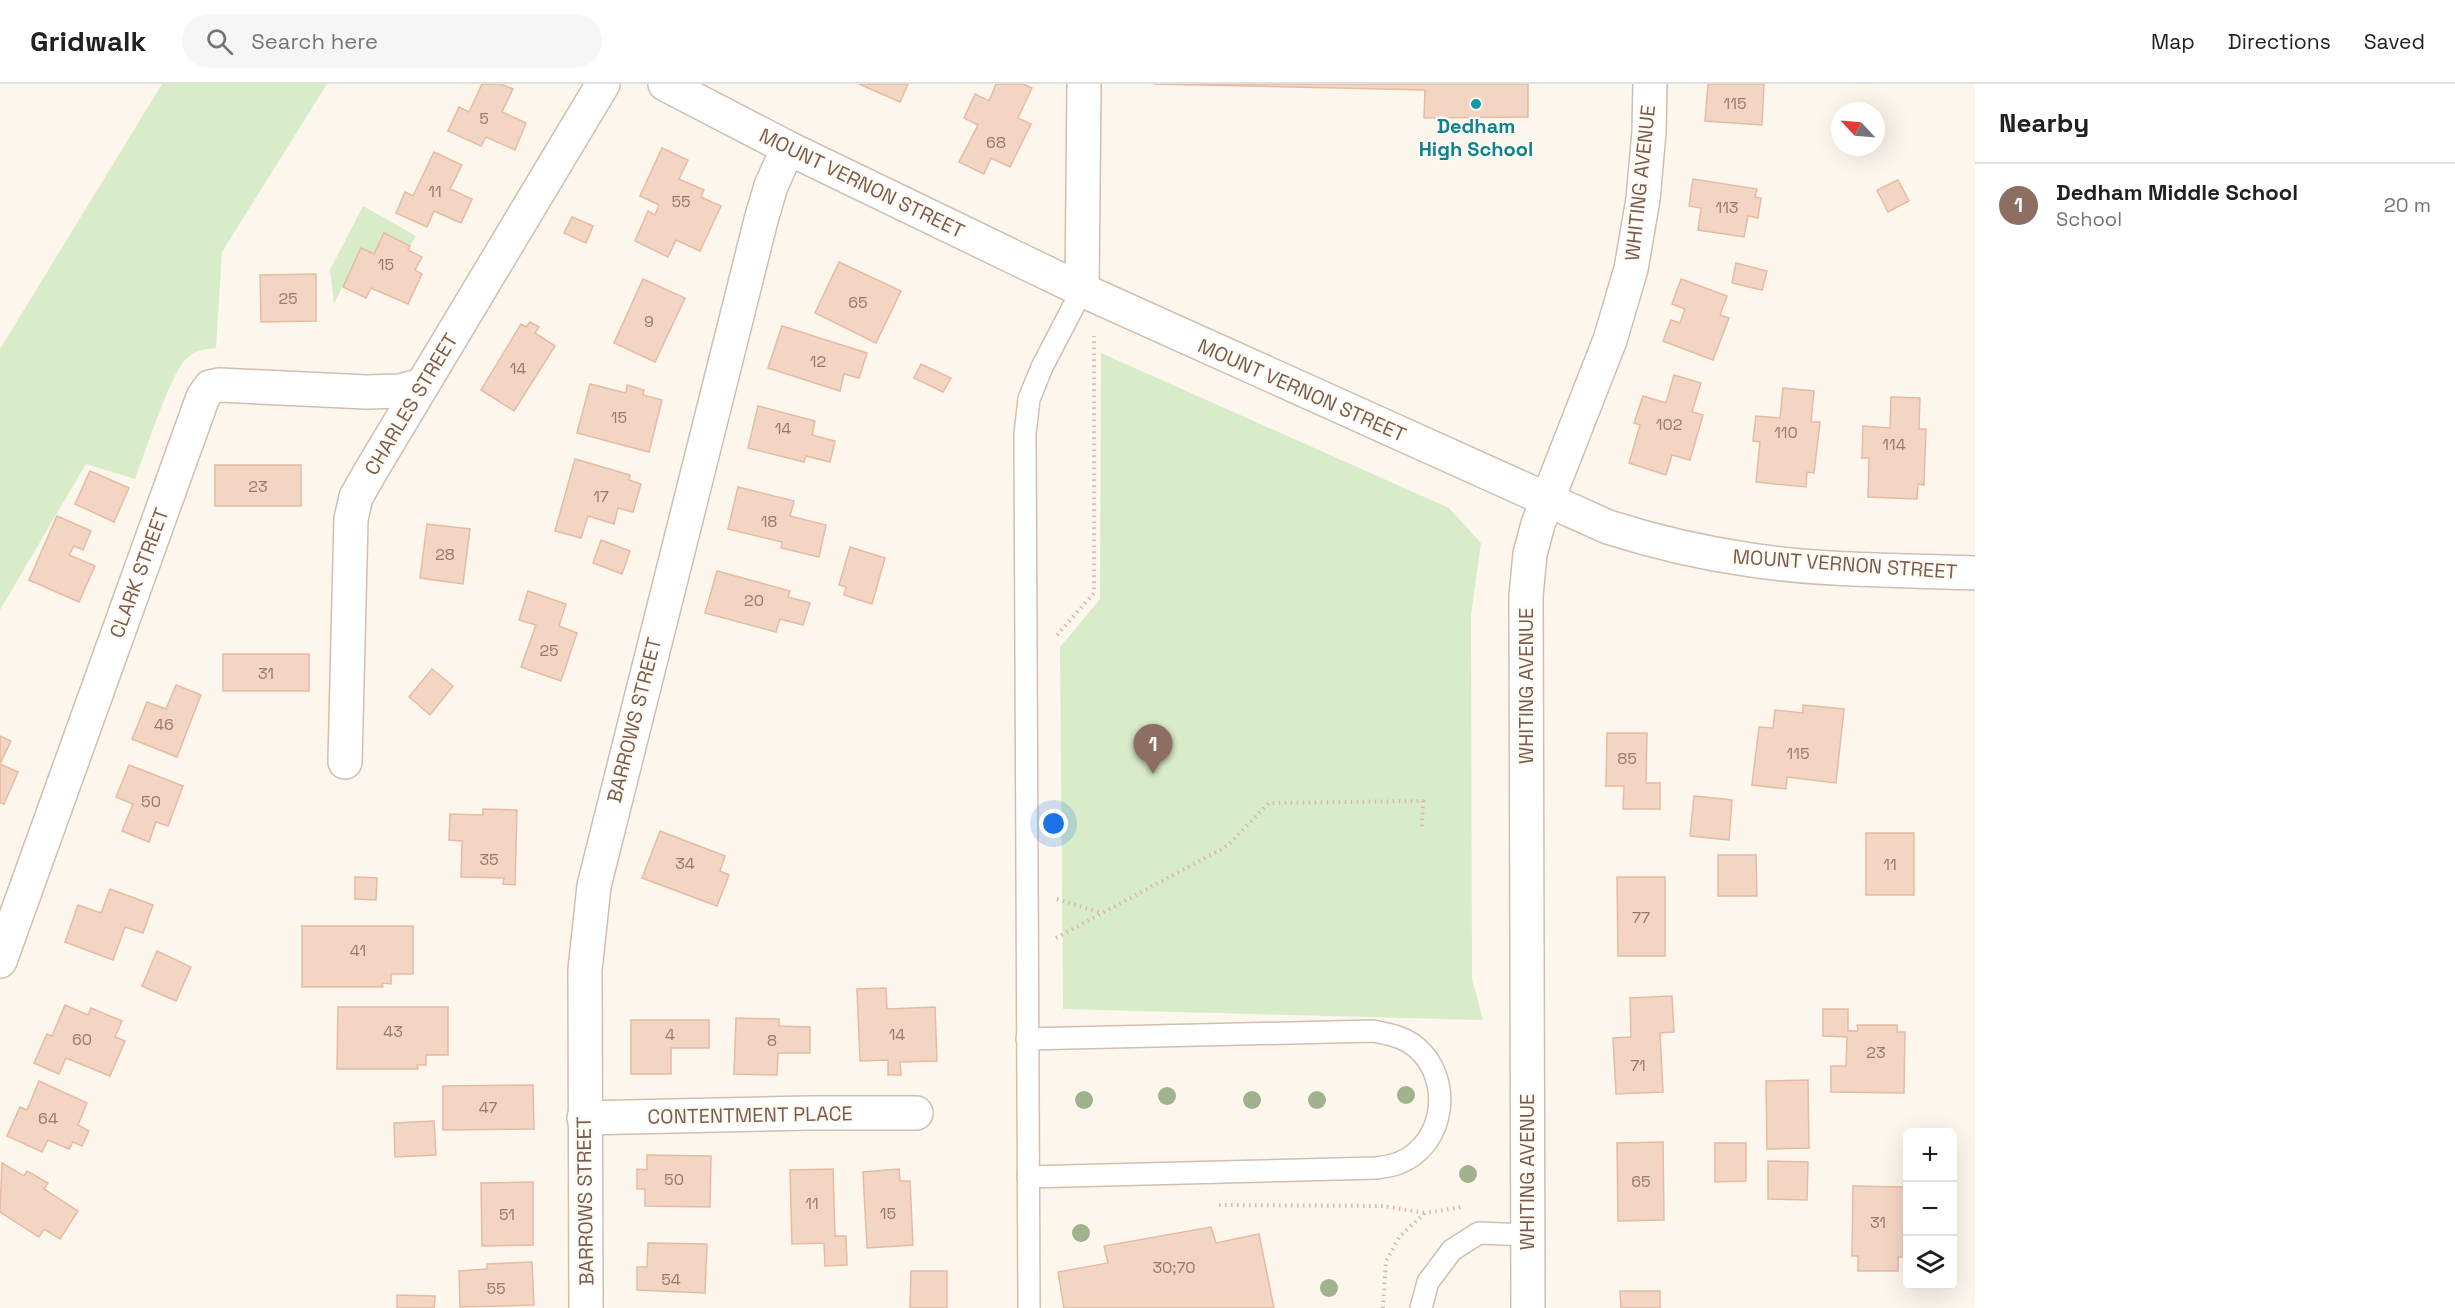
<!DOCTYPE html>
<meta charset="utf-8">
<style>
:root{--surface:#fff;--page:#f6f6f6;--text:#202124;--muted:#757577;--line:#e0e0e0;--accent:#7c3aed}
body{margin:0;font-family:"Space Grotesk",sans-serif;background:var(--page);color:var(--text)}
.controls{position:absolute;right:18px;bottom:18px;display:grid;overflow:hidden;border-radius:9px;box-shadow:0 6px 24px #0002}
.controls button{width:54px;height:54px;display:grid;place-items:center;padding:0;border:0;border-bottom:2px solid var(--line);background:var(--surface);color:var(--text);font:30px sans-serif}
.compass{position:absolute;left:1831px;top:18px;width:54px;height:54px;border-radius:50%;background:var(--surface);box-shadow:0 6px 24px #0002;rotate:296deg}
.you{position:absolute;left:1054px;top:740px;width:21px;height:21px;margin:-15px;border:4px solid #fff;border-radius:50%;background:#1a73e8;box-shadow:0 0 0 9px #1a73e833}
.badge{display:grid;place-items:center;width:39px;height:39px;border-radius:50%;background:var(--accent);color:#fff;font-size:20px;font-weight:700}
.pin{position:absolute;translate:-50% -50px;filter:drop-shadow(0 2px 3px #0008)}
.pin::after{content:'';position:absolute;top:32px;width:21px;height:18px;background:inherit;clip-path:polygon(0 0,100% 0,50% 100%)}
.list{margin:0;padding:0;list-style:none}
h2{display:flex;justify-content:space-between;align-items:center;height:78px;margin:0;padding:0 24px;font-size:26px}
h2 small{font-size:20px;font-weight:400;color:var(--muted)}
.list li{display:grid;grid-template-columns:39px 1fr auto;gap:18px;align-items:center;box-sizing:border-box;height:84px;padding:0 24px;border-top:2px solid var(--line)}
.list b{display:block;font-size:22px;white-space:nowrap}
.list p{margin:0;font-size:20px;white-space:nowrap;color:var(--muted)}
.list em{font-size:20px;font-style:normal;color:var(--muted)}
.icon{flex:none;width:33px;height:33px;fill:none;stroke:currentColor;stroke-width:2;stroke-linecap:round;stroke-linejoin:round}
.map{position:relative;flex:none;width:1975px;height:1224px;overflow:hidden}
header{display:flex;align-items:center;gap:36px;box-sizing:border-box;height:84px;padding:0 30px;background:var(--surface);border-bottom:2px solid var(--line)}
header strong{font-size:28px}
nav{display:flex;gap:33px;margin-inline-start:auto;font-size:21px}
.search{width:420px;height:54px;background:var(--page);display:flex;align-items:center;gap:15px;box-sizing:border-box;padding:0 21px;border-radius:33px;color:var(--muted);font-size:22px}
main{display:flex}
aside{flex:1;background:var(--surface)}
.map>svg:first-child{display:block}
.green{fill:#d8ecc9}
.building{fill:#f3d5c3;stroke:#e6bba3;stroke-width:1.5}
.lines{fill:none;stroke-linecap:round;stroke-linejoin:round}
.service-casing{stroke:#d1beb0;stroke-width:24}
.minor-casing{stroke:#d1beb0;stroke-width:36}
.tertiary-casing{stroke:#d1beb0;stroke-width:36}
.path{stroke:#d9b8a5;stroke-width:4;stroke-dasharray:1.5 4.5;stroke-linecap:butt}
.service{stroke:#fff;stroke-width:21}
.minor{stroke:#fff;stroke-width:33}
.tertiary{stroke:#fff;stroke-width:33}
.tree{fill:#a0b28e}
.culture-dot{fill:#0f9aa8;stroke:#fffaf3;stroke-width:2}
.labels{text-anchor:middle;stroke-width:4.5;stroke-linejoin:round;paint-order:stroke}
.number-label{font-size:16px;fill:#987a6a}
.culture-label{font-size:20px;font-weight:bold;fill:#0d838f;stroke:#fffaf3}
.street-label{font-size:20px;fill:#7a5c4d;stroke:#fffaf3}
</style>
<header>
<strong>Gridwalk</strong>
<div class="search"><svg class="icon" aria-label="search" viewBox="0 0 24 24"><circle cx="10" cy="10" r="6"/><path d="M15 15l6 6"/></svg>Search here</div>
<nav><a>Map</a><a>Directions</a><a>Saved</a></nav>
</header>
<main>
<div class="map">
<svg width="1975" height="1224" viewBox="0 0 1975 1224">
<rect width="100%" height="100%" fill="#fdf6ec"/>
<g class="green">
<path d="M162,0H327L222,168L216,264C204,265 196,266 186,275C171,288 144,372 135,395L86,380L0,526V265Z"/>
<path d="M363,122L416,152L410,162L384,150L374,170L361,164L334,220L330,186Z"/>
<path d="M1101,269L1449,424L1481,459L1471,531L1472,895L1483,936L1063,925L1060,563L1100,515Z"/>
</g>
<g class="building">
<path d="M482,0H501L513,5L502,28L526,39L515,66L486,53L481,62L448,47L459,23L469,28Z"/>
<path d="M859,0H908L900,18Z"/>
<path d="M996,0H1023L1032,4L1018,34L1031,40L1010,83L991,74L984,90L959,78L978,41L964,34L975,10L989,17Z"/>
<path d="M1154,0H1528V33L1424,34L1425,6Z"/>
<path d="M1708,0H1764L1762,41L1705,37Z"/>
<path d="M662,64L688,76L679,95L704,106L701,113L721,122L700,167L676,156L668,173L635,157L648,127L655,131L659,121L640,112Z"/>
<path d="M434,68L462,81L450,105L472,115L461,139L434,127L427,143L396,129L405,108L413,112Z"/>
<path d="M1693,95L1757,105L1755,113L1761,114L1758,134L1748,132L1744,153L1698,146L1701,124L1689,122Z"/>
<path d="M1898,96L1909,117L1888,128L1877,106Z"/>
<path d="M572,133L593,142L586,159L564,149Z"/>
<path d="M384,149L410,162L408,166L422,173L415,186L422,190L408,220L371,204L366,214L343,203L361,164L374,170Z"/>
<path d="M839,178L901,207L876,259L815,229Z"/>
<path d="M1736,179L1767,187L1762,206L1732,199Z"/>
<path d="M316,190V237L261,238L260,191Z"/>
<path d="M643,195L685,214L655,278L614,259Z"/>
<path d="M1681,195L1727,212L1720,231L1729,234L1713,276L1663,257L1671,236L1680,239L1685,225L1672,220Z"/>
<path d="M530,238L539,243L535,249L555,262L514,327L481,306L521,240L526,243Z"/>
<path d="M782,242L867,269L859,294L844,290L840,307L768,284Z"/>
<path d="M921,280L951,294L943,308L914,294Z"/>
<path d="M1674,291L1701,299L1692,328L1703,331L1690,376L1672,371L1666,391L1629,379L1640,341L1634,339L1643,312L1666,319Z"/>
<path d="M590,300L626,309L627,301L644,306L643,311L662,316L649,368L577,349Z"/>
<path d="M1783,304L1814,307L1811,338H1820L1814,389L1807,388L1806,403L1756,398L1760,358L1753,357L1756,332L1780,334Z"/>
<path d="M1891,313L1920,314L1919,345H1926L1924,401L1918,400L1917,415L1868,413L1869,374H1862L1863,342L1890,344Z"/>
<path d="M758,322L815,337L812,351L835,357L830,378L806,372L804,378L748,364Z"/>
<path d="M575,375L630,391L629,396L641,400L633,428L618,424L614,440L588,432L581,454L555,447Z"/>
<rect x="215" y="381" width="86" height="41"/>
<path d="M90,387L129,404L114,438L75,420Z"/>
<path d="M738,403L794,417L790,432L826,441L819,473L781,464L782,458L728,445Z"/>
<path d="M57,432L91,447L83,466L74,462L69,471L95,482L79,518L29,496Z"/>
<path d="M427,440L470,445L463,500L420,494Z"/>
<path d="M601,456L630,467L622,490L593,479Z"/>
<path d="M850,463L885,474L872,520L844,511L846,503L839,501Z"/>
<path d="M717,487L790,507L788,513L810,519L803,541L780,535L776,548L705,529Z"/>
<path d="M528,507L566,520L559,542L577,549L561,597L521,583L536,541L519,536Z"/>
<rect x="223" y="570" width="86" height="37"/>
<path d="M432,585L453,602L430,631L409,613Z"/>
<path d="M176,601L201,611L177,673L132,655L147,618L166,625Z"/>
<path d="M1803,621L1844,625L1836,699L1787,693L1786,705L1752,701L1759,643L1773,644L1775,626L1803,629Z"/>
<path d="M1607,649H1647L1646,699H1660V725H1623L1624,702H1606Z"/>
<path d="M0,652L11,657L0,680L18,688L4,720L0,719Z"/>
<path d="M129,681L183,702L168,742L156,738L149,758L122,747L133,720L116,713Z"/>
<path d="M1694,712L1732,716L1729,756L1690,752Z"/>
<path d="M483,725L517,726L515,801L503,800L504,794L461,793L462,757L449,756L450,730L483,731Z"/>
<path d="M660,747L725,772L720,787L729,791L717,822L642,794Z"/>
<rect x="1866" y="749" width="48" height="62"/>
<path d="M1718,771H1756L1757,812H1718Z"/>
<path d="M355,793L377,794L376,816L355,815Z"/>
<path d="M1617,793H1665V872H1618Z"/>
<path d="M110,805L153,821L143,849L125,843L113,876L65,858L78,821L101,829Z"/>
<path d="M302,842H413V890H391V900L382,899L383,903H302Z"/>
<path d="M157,867L191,883L176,917L142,902Z"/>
<path d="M886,904L887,925L935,923L937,977L900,978L901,991H888V976L860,977L857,905Z"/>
<path d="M1672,912L1674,948L1660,949L1663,1008L1616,1010L1613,954L1631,953L1630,914Z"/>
<path d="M65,921L88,931L91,924L122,937L115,953L125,957L110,992L66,974L59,990L34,979L47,950L52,952Z"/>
<path d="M338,923H448V971H426V981H417L418,985H337Z"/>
<path d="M1823,925H1848V947H1858L1857,941H1897V948H1905L1904,1009L1831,1008V982H1846L1847,953L1823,952Z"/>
<path d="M736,934L779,935V942L810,943V969H778L777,991L734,990Z"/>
<path d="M631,936H709V964H671V990H631Z"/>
<path d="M1808,996L1809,1064L1767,1065L1766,997Z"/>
<path d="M39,997L87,1019L78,1041L89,1047L82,1062L73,1058L69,1065L48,1056L42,1068L7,1052L20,1023L27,1026Z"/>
<path d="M533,1001L534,1045L443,1046V1002Z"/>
<path d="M434,1037L436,1071L395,1073L394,1039Z"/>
<path d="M1663,1058L1664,1136L1618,1137L1617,1059Z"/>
<path d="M1715,1059H1746V1097L1715,1098Z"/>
<path d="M647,1071L711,1072L710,1123L645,1122V1105H637V1085L647,1086Z"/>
<path d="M1768,1077L1808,1078L1807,1116L1768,1115Z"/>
<path d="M2,1079L24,1092L27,1087L48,1099L44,1105L78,1127L60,1155L44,1145L39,1153L0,1128Z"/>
<path d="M833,1085L835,1152H846L847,1181L825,1182L824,1159L792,1160L790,1086Z"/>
<path d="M899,1085L900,1097H910L913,1161L867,1164L863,1088Z"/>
<path d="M533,1098V1161L482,1162L481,1099Z"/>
<path d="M1853,1102L1904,1103L1903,1173H1898V1187H1858V1172H1852Z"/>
<path d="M1211,1143L1216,1159L1259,1150L1274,1224H1064L1058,1188L1108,1179L1104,1162Z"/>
<path d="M648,1159L707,1160L705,1209L637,1206V1183H647Z"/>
<path d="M532,1178L534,1221L460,1223L459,1187L487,1185V1180Z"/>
<path d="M911,1187H947V1224H910Z"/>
<path d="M1620,1207H1660V1224H1621Z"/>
<path d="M397,1211L435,1212L434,1224H397Z"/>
</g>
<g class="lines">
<g class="service-casing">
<g id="service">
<path d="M1027,955L1373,947C1389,950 1404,953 1416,963C1454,995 1445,1061 1399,1079C1392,1082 1383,1083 1376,1084L1028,1093"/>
<path d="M1029,1224L1025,350L1029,315L1042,283L1082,206"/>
<path d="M1421,1224L1428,1198L1452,1166L1479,1149L1528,1151"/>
</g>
</g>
<g class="minor-casing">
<g id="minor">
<path d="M1082,206L1084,0"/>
<path d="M345,678L351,435L356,413L372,385L603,0"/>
<path d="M0,877L203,313L210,303L220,301L366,308L400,307L421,301"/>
<path d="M584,1034L808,1029H916"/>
<path d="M586,1224L585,886L594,802L761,136L771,102L788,64"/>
</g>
</g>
<g class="tertiary-casing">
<g id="tertiary">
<path d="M665,0L788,64L1082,206L1608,443C1655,458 1702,469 1751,476C1824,487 1901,486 1975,489"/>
<path d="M1528,1224L1526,512L1530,470L1538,440L1610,256L1631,185L1643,115L1649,48L1650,0"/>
</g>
</g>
<g class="path">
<path d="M1057,551L1094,509V252"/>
<path d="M1057,815L1101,829"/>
<path d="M1056,854L1227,762L1269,719L1423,717L1422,743"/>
<path d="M1219,1121L1383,1122L1425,1129"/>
<path d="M1383,1224L1386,1177L1400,1152L1425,1129L1462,1123"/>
</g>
<use href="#service" class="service"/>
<use href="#minor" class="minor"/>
<use href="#tertiary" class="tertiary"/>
</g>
<g class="tree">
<circle cx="1406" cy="1011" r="9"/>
<circle cx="1167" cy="1012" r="9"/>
<circle cx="1084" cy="1016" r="9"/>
<circle cx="1252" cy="1016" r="9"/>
<circle cx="1317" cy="1016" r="9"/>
<circle cx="1468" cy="1090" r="9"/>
<circle cx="1081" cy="1149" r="9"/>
<circle cx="1329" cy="1204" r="9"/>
</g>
<circle class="culture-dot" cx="1476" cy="20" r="6"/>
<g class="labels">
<g class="number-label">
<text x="1735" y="25">115</text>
<text x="484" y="40">5</text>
<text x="996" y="64">68</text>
<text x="435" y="113">11</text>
<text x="681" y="123">55</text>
<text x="1727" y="129">113</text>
<text x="386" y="186">15</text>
<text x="288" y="220">25</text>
<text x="858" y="224">65</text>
<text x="649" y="243">9</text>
<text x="818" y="283">12</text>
<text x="518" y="290">14</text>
<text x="619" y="339">15</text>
<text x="1669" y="346">102</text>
<text x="783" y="350">14</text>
<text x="1786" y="354">110</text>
<text x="1894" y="366">114</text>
<text x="258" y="408">23</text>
<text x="601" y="418">17</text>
<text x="769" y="443">18</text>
<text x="445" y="476">28</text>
<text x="754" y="522">20</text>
<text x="549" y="572">25</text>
<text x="266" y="595">31</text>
<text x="164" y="646">46</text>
<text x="1798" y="675">115</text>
<text x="1627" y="680">85</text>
<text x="151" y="723">50</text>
<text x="489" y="781">35</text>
<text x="685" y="785">34</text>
<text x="1890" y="786">11</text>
<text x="1641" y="839">77</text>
<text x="358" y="872">41</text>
<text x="393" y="953">43</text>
<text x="670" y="956">4</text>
<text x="897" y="956">14</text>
<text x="82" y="961">60</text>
<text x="772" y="962">8</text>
<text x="1876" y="974">23</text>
<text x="1638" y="987">71</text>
<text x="488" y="1029">47</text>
<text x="48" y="1040">64</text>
<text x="674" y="1101">50</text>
<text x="1641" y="1103">65</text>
<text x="812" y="1125">11</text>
<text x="888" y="1135">15</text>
<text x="507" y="1136">51</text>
<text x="1878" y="1144">31</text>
<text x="1174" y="1189">30;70</text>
<text x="671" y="1201">54</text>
<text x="496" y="1210">55</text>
</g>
<g class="culture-label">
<text x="1476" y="49">Dedham<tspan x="1476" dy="23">High School</tspan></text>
</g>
<g class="street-label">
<text transform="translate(862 99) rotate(26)" y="7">MOUNT VERNON STREET</text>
<text transform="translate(1640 99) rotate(-84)" y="7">WHITING AVENUE</text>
<text transform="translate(1302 306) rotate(24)" y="7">MOUNT VERNON STREET</text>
<text transform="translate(411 320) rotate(-59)" y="7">CHARLES STREET</text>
<text transform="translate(1845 480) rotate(4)" y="7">MOUNT VERNON STREET</text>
<text transform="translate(139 489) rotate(-70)" y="7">CLARK STREET</text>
<text transform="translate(1526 602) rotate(-90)" y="7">WHITING AVENUE</text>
<text transform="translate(634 636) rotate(-76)" y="7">BARROWS STREET</text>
<text transform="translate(750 1031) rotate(-1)" y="7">CONTENTMENT PLACE</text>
<text transform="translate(1527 1088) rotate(-90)" y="7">WHITING AVENUE</text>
<text transform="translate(585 1117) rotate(-91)" y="7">BARROWS STREET</text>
</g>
</g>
</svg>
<div class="controls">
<button>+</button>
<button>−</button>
<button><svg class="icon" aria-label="layers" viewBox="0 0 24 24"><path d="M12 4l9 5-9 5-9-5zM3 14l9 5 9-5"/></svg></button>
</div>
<svg class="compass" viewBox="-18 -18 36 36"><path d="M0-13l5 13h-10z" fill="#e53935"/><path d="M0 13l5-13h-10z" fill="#757577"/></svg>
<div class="you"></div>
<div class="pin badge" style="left:1153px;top:690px;background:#8d6e63">1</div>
</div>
<aside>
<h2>Nearby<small></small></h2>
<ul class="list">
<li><span class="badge" style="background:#8d6e63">1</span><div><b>Dedham Middle School</b><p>School</p></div><em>20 m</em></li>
</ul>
</aside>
</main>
